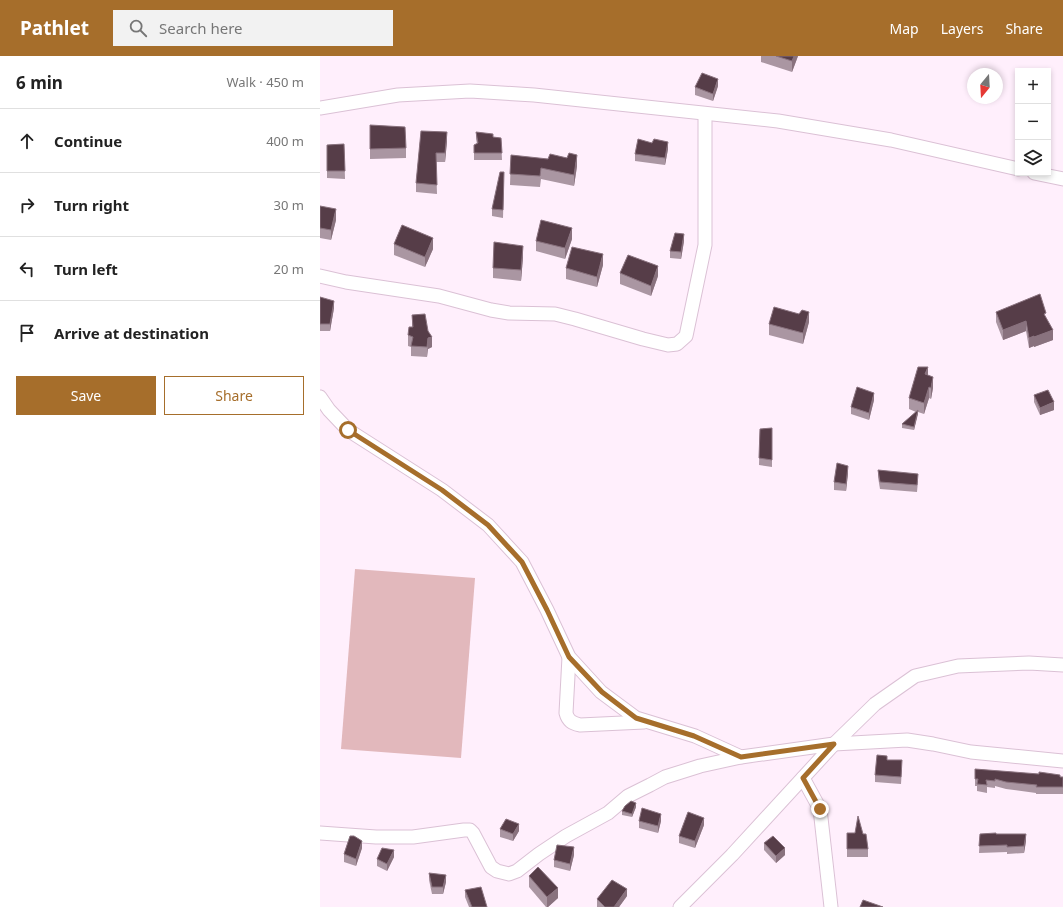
<!DOCTYPE html>
<meta charset="utf-8">
<style>
:root{--surface:#fff;--page:#f2f2f2;--text:#222;--muted:#767676;--line:#e0e0e0;--accent:#a66e2b}
body{margin:0;font-family:"Noto Sans",sans-serif;background:var(--page);color:var(--text)}
.controls{position:absolute;right:12px;top:12px;display:grid;overflow:hidden;border-radius:0px;box-shadow:0 2px 6px #0003}
.controls button{width:36px;height:36px;display:grid;place-items:center;padding:0;border:0;border-bottom:1px solid var(--line);background:var(--surface);color:var(--text);font:20px sans-serif}
.compass{position:absolute;left:647px;top:12px;width:36px;height:36px;border-radius:50%;background:var(--surface);box-shadow:0 2px 6px #0003;rotate:198deg}
.stop{position:absolute;width:12px;height:12px;margin:-9px;border:3px solid #a66e2b;border-radius:50%;background:#fff}
.stop.end{background:#a66e2b;border-color:#fff;box-shadow:0 1px 4px #0008}
.list{margin:0;padding:0;list-style:none}
h2{display:flex;justify-content:space-between;align-items:center;height:52px;margin:0;padding:0 16px;font-size:17px}
h2 small{font-size:13px;font-weight:400;color:var(--muted)}
.list li{display:grid;grid-template-columns:26px 1fr auto;gap:12px;align-items:center;box-sizing:border-box;height:64px;padding:0 16px;border-top:1px solid var(--line)}
.list b{display:block;font-size:15px;white-space:nowrap}
.list em{font-size:13px;font-style:normal;color:var(--muted)}
.actions{display:flex;gap:8px;padding:12px 16px}
.actions a{flex:1;padding:9px 0;border:1px solid var(--accent);border-radius:0px;text-align:center;font-size:14px;color:var(--accent)}
.actions .main{background:var(--accent);color:#fff}
.icon{flex:none;width:22px;height:22px;fill:none;stroke:currentColor;stroke-width:2;stroke-linecap:round;stroke-linejoin:round}
.map{position:relative;flex:none;width:743px;height:851px;overflow:hidden}
header{display:flex;align-items:center;gap:24px;box-sizing:border-box;height:56px;padding:0 20px;background:var(--accent);color:#fff}
header strong{font-size:19px}
nav{display:flex;gap:22px;margin-inline-start:auto;font-size:14px}
.search{width:280px;height:36px;background:var(--page);display:flex;align-items:center;gap:10px;box-sizing:border-box;padding:0 14px;border-radius:0px;color:var(--muted);font-size:15px}
main{display:flex}
aside{flex:1;background:var(--surface)}
.map>svg:first-child{display:block}
.green{fill:#e2b8bc}
.lines{fill:none;stroke-linecap:round;stroke-linejoin:round}
.minor-casing{stroke:#dbc1d5;stroke-width:15}
.minor{stroke:#fff;stroke-width:13}
.wall{fill:#aa96a2}
.shaded-wall{fill:#89727e}
.building{fill:#563d48;stroke:#89727e}
.route{stroke:#a66e2b;stroke-width:5}
</style>
<header>
<strong>Pathlet</strong>
<div class="search"><svg class="icon" aria-label="search" viewBox="0 0 24 24"><circle cx="10" cy="10" r="6"/><path d="M15 15l6 6"/></svg>Search here</div>
<nav><a>Map</a><a>Layers</a><a>Share</a></nav>
</header>
<main>
<aside>
<h2>6 min<small>Walk · 450 m</small></h2>
<ul class="list">
<li><svg class="icon" aria-label="ahead" viewBox="0 0 24 24"><path d="M12 20V5M6 11l6-6 6 6"/></svg><div><b>Continue</b></div><em>400 m</em></li>
<li><svg class="icon" aria-label="right" viewBox="0 0 24 24"><path d="M7 20v-9h11M14 6l5 5-5 5"/></svg><div><b>Turn right</b></div><em>30 m</em></li>
<li><svg class="icon" aria-label="left" viewBox="0 0 24 24"><path d="M17 20v-9H6M10 6l-5 5 5 5"/></svg><div><b>Turn left</b></div><em>20 m</em></li>
<li><svg class="icon" aria-label="arrive" viewBox="0 0 24 24"><path d="M6 21V4h12l-3 4 3 4H6"/></svg><div><b>Arrive at destination</b></div></li>
</ul>
<div class="actions"><a class="main">Save</a><a>Share</a></div>
</aside>
<div class="map">
<svg width="743" height="851" viewBox="0 0 743 851">
<rect width="100%" height="100%" fill="#ffeffc"/>
<path class="green" d="M35,513L155,522L141,702L21,693Z"/>
<g class="lines">
<g class="minor-casing">
<g id="minor">
<path d="M0,52L78,39L150,35L214,39L458,65L571,84L698,113"/>
<path d="M714,117L743,123"/>
<path d="M0,220L26,226L119,240L171,254L189,257L235,258L255,263L323,283L348,289L357,288L366,280L385,189V58"/>
<path d="M0,341L9,354L28,374L122,434L168,469L202,506L227,554L249,601L281,636L316,662L375,680L421,701"/>
<path d="M249,601L246,657C248,665 252,667 260,669L324,666"/>
<path d="M483,722L500,753L511,851"/>
<path d="M0,777L56,781H93L144,774H150L153,777L171,811L177,815L189,818L197,815L219,798L246,780L288,757L308,740L330,729L345,721L380,710L421,701L514,688L587,684L613,688L651,696L743,705"/>
<path d="M360,851L412,799L514,688L555,648L595,620L638,610L709,607L743,609"/>
</g>
</g>
<use href="#minor" class="minor"/>
</g>
<g class="wall">
<path d="M441,0H478L472,16L441,6Z"/>
<path d="M398,30L393,45L375,39V31Z"/>
<path d="M50,69L86,92V102L50,103Z"/>
<path d="M101,75L127,85L125,106H116L117,138L96,136V127Z"/>
<path d="M156,76L173,81L181,82L182,104H154V89L157,88L156,83Z"/>
<path d="M332,87L348,93L345,109L315,105V98Z"/>
<path d="M24,88L25,123L7,122V89Z"/>
<path d="M191,99L257,110L254,130L221,123L220,131L190,129Z"/>
<path d="M184,123L183,162L172,160V153Z"/>
<path d="M0,150L16,164L11,184L0,182Z"/>
<path d="M252,183L245,203L216,195V185Z"/>
<path d="M364,185L361,203L350,202V195Z"/>
<path d="M74,188L113,193L105,211L74,199Z"/>
<path d="M203,201L201,225L173,222V212Z"/>
<path d="M283,209L277,231L246,223V212Z"/>
<path d="M300,217L338,220L331,240L300,228Z"/>
<path d="M0,241L14,252L10,275H0Z"/>
<path d="M676,256L726,262L733,284L714,291V290L709,292L706,275L683,284L676,266Z"/>
<path d="M479,258L489,266L483,288L449,279V268Z"/>
<path d="M92,259L112,291L108,293L107,301L91,300V291L88,290V279L92,271Z"/>
<path d="M608,319L613,332L611,343L609,342L604,358L598,356L594,374L582,372V368L596,356L589,353V342Z"/>
<path d="M714,339L734,354L720,359L714,346Z"/>
<path d="M554,344L549,364L531,358V351Z"/>
<path d="M452,372V411L439,409L440,373Z"/>
<path d="M558,414L598,425L597,436L560,433L558,421Z"/>
<path d="M528,417L526,435L514,434V426Z"/>
<path d="M567,704L582,712L581,728L555,726V719Z"/>
<path d="M655,713L743,721V738H716V737L686,733L675,730V732L667,731V737L657,735V730H655Z"/>
<path d="M316,751L312,761L302,759V755Z"/>
<path d="M319,765H341L338,777L319,772Z"/>
<path d="M384,769L375,792L359,787V780Z"/>
<path d="M180,773L199,775L193,785L180,781Z"/>
<path d="M543,778L548,793V801H527V793Z"/>
<path d="M660,778H676L706,785L704,797L687,798V796L659,797Z"/>
<path d="M444,787L465,799L456,807L444,794Z"/>
<path d="M42,792L36,810L24,806V798Z"/>
<path d="M254,799L250,815L234,811V804Z"/>
<path d="M74,801L67,815L57,810V803Z"/>
<path d="M109,817L126,826L123,838H112L109,824Z"/>
<path d="M209,820L238,842L228,851H226L209,831Z"/>
<path d="M145,834L167,851H149L145,841Z"/>
<path d="M307,840L299,851H277V843Z"/>
</g>
<g class="shaded-wall">
<path d="M474,0H478L472,16V5Z"/>
<path d="M398,23V30L393,45V38Z"/>
<path d="M127,76V85L125,106V97Z"/>
<path d="M348,86V93L345,109V102Z"/>
<path d="M257,99V110L254,130V119Z"/>
<path d="M16,153V164L11,184V174Z"/>
<path d="M252,172V183L245,203V192Z"/>
<path d="M364,178V185L361,203V196Z"/>
<path d="M113,182V193L105,211V201Z"/>
<path d="M203,190V201L201,225V214Z"/>
<path d="M283,198V209L277,231V221Z"/>
<path d="M338,210V220L331,240V230Z"/>
<path d="M14,245V252L10,275V268Z"/>
<path d="M489,256V266L483,288V277Z"/>
<path d="M706,265V275L683,284V274Z"/>
<path d="M733,274V284L714,291V281Z"/>
<path d="M714,280V290L709,292V282Z"/>
<path d="M112,281V291L108,293L107,301L108,282Z"/>
<path d="M608,311V322L605,318Z"/>
<path d="M613,321V332L611,343V332Z"/>
<path d="M609,331V342L604,358V347Z"/>
<path d="M554,337V344L549,364V357Z"/>
<path d="M734,346V354L720,359V352Z"/>
<path d="M598,354V358L594,374V371Z"/>
<path d="M528,410V417L526,435V428Z"/>
<path d="M316,747V751L312,761V758Z"/>
<path d="M341,758V765L338,777V770Z"/>
<path d="M384,762V769L375,792V785Z"/>
<path d="M199,768V775L193,785V778Z"/>
<path d="M706,778V785L704,797V790Z"/>
<path d="M42,785V792L36,810V803Z"/>
<path d="M254,791V799L250,815V808Z"/>
<path d="M465,792V799L456,807V800Z"/>
<path d="M74,794V801L67,815V808Z"/>
<path d="M126,819V826L123,838V831Z"/>
<path d="M238,832V842L228,851H227V841Z"/>
<path d="M307,833V840L299,851H294Z"/>
</g>
<g class="building">
<path d="M456,0H474L472,5Z"/>
<path d="M382,17L398,23L393,38L375,31Z"/>
<path d="M50,69L85,71L86,92L50,93Z"/>
<path d="M101,75L127,76L125,97H116L117,129L96,127Z"/>
<path d="M156,76L173,78V81L181,82L182,97H154V89L158,87Z"/>
<path d="M318,83L332,87L334,83L348,86L345,102L315,98Z"/>
<path d="M24,88L25,115H7V89Z"/>
<path d="M249,97L257,99L254,119L221,112L220,120L190,118L191,99L228,103L230,98L247,102Z"/>
<path d="M180,116H184L183,154L172,153Z"/>
<path d="M0,150L16,153L11,174L0,172Z"/>
<path d="M221,164L252,172L245,192L216,185Z"/>
<path d="M82,169L113,182L105,201L74,188Z"/>
<path d="M355,177L364,178L361,196L350,195Z"/>
<path d="M174,186L203,190L201,214L173,212Z"/>
<path d="M252,191L283,198L277,221L246,212Z"/>
<path d="M308,199L338,210L331,230L300,217Z"/>
<path d="M720,238L726,257L724,258L733,274L714,281V280L709,282L706,265L683,274L676,256Z"/>
<path d="M0,241L14,245L10,268H0Z"/>
<path d="M454,251L479,258L482,254L489,256L483,277L449,268Z"/>
<path d="M105,258L108,275L112,281L108,282L107,291L91,290L93,281L88,279L89,271H93L92,259Z"/>
<path d="M598,311H608L605,318L613,321L611,332L609,331L604,347L589,342Z"/>
<path d="M537,331L554,337L549,357L531,351Z"/>
<path d="M728,334L734,346L720,352L714,339Z"/>
<path d="M598,354L594,371L582,368Z"/>
<path d="M452,372V404L439,402L440,373Z"/>
<path d="M517,407L528,410L526,428L514,426Z"/>
<path d="M558,414L598,418L597,429L560,426Z"/>
<path d="M557,699L567,700V704H582L581,721L555,719Z"/>
<path d="M655,713L719,718V716L740,719V721H743V731H716L717,729L686,726L675,723V725L666,724L667,729L657,728L658,723H655Z"/>
<path d="M311,745L316,747L312,758L302,755L305,750Z"/>
<path d="M322,752L341,758L338,770L319,765Z"/>
<path d="M368,756L384,762L375,785L359,780Z"/>
<path d="M538,760L543,778H546L548,793H527V777H535Z"/>
<path d="M186,763L199,768L193,778L180,773Z"/>
<path d="M676,777V778H706L704,790L687,791V789L659,790L660,778Z"/>
<path d="M30,780H34L42,785L36,803L24,798Z"/>
<path d="M453,780L465,792L456,800L444,787Z"/>
<path d="M237,789L254,791L250,808L234,804Z"/>
<path d="M62,792L74,794L67,808L57,803Z"/>
<path d="M218,811L238,832L227,841L209,820Z"/>
<path d="M109,817L126,819L123,831H112Z"/>
<path d="M292,824L307,833L294,851H285L277,843Z"/>
<path d="M161,831L167,851H152L145,834Z"/>
<path d="M543,844L563,851H540Z"/>
</g>
<g class="lines">
<path class="route" d="M28,374L122,434L168,469L202,506L227,554L249,601L282,636L316,662L374,680L421,701L514,688L483,722L500,753"/>
</g>
</svg>
<div class="controls">
<button>+</button>
<button>−</button>
<button><svg class="icon" aria-label="layers" viewBox="0 0 24 24"><path d="M12 4l9 5-9 5-9-5zM3 14l9 5 9-5"/></svg></button>
</div>
<svg class="compass" viewBox="-18 -18 36 36"><path d="M0-13l5 13h-10z" fill="#e53935"/><path d="M0 13l5-13h-10z" fill="#767676"/></svg>
<div class="stop" style="left:28px;top:374px"></div>
<div class="stop end" style="left:500px;top:753px"></div>
</div>
</main>
